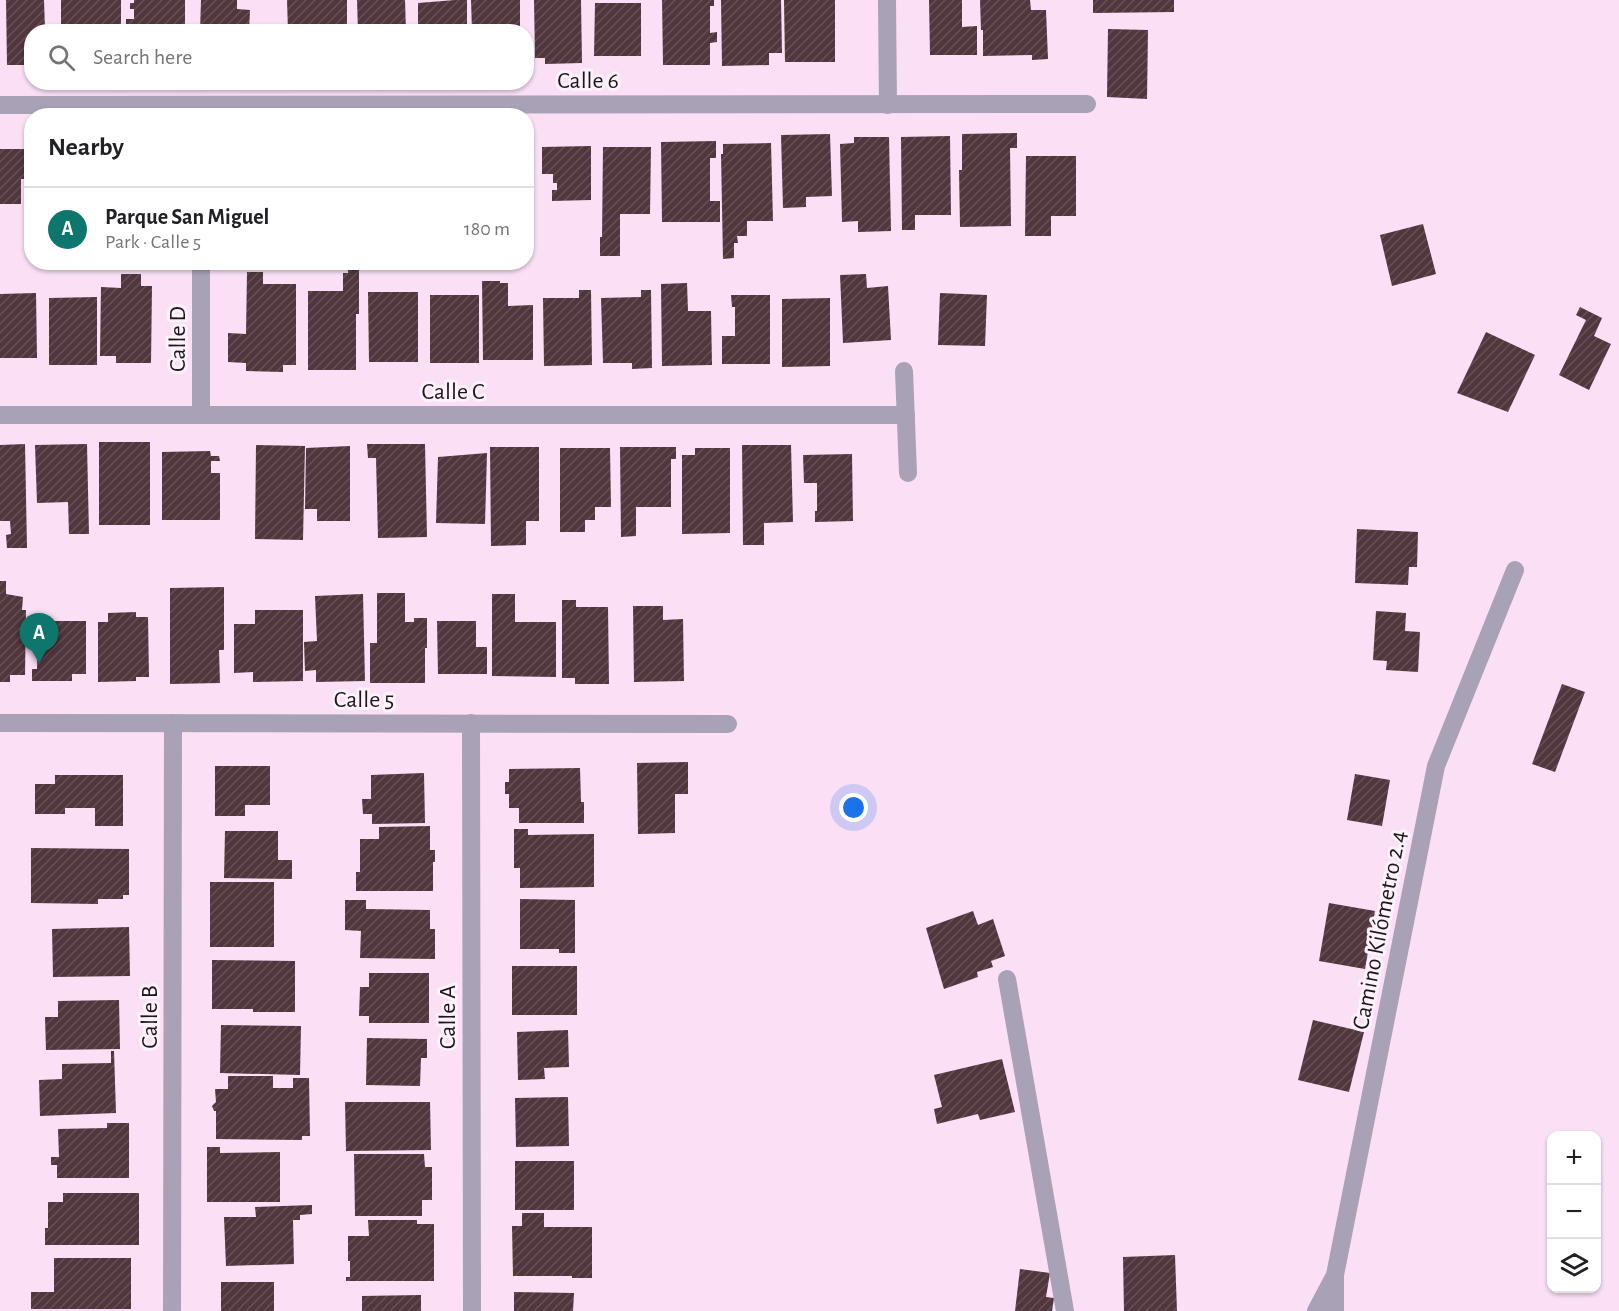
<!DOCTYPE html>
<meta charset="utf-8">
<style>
:root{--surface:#fff;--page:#f6f6f6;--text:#202124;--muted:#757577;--line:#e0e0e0;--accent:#0f766e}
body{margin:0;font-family:"Alegreya Sans",sans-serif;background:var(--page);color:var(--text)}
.controls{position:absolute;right:18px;bottom:18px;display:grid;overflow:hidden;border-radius:12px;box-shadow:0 2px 4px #0004}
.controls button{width:54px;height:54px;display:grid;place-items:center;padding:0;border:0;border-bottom:2px solid var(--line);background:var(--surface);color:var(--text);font:30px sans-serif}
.you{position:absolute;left:854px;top:808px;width:21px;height:21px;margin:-15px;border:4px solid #fff;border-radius:50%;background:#1a73e8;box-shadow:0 0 0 9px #1a73e833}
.badge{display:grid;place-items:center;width:39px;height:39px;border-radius:50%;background:var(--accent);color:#fff;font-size:20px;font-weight:700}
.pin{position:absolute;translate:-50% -50px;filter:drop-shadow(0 2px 3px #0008)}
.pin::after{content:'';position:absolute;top:32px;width:21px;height:18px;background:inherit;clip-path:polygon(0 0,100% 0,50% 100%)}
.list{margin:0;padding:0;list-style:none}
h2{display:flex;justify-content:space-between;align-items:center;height:78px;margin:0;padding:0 24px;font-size:26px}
h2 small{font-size:20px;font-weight:400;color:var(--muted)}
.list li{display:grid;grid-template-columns:39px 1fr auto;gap:18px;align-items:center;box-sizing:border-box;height:84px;padding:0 24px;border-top:2px solid var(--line)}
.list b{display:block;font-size:22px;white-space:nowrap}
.list p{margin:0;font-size:20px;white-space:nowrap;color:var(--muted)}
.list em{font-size:20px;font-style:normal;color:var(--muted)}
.icon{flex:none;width:33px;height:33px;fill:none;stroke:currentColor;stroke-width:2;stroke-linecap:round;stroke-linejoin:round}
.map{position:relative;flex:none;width:1619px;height:1311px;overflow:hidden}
.search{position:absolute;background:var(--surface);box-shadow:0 2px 4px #0004;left:24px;top:24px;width:510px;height:66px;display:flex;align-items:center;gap:15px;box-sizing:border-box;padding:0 21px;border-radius:24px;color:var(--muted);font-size:22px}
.panel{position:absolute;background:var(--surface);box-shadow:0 2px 4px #0004;left:24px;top:108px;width:510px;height:162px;border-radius:24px}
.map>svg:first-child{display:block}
.building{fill:url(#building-hatch)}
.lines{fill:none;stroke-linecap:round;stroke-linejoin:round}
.street{stroke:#a9a1b6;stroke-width:18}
.labels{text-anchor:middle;stroke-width:6;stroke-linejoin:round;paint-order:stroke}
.street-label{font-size:24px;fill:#1f161d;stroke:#fdf2fb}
</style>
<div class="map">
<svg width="1619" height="1311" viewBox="0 0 1619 1311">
<defs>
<pattern id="building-hatch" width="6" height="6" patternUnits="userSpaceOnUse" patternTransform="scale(1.5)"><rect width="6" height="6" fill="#51363e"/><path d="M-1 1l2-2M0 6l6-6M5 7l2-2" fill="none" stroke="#665057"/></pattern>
</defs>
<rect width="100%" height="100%" fill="#fadff5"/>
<g class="building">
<path d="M6,0H44L45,29H57V32H32V65H7Z"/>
<rect x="61" y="0" width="60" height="32"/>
<path d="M134,0H185V32H129V26H126V19H134V9H130V3H134Z"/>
<path d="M201,0H237V9L250,10L249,32H200Z"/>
<path d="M287,0H347V32H288Z"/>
<path d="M357,0H405L406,32H358Z"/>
<path d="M455,0H467V32H418V3Z"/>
<path d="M471,0H520V32H472Z"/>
<path d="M534,0H581L582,63L545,64V58H535Z"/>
<path d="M662,0H714V6H710V33L717,32V42L710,43V65H663Z"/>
<path d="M721,0H781L782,53H769V65L722,66Z"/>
<path d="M784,0H835V62H785Z"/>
<path d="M929,0H962V27L977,26V55H930Z"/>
<path d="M980,0H1030L1031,10H1046L1048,59L1032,60V55L983,56V30H981Z"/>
<path d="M1093,0H1174V12L1093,13Z"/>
<path d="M595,3H641V56H594Z"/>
<path d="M1108,29L1148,30L1147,99L1107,97Z"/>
<path d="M1017,133V148H1010L1011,226L960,227L959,170H962V134Z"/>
<path d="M830,134L832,196L806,197V207L783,208L781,135Z"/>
<path d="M950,136L951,215H915V230H902L901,137Z"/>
<path d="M854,137H889L891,231L858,232V221L842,222L840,144L854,143Z"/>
<path d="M716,141V158H710V201H720V222H662L661,142Z"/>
<rect x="526" y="143" width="5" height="74"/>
<path d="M771,143L773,221H747V236H737L738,243H734V258L723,259L721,154H723V144Z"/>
<path d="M591,146V200L552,201V190H557V183H553V174H542V147Z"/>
<path d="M603,147H651L650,214H620V256H600V237H602Z"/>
<path d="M0,149H32V179H21V204H0Z"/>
<path d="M1026,156H1076V216H1051V236H1025Z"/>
<path d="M1423,224L1436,274L1392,286L1380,235Z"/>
<path d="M348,268H359V314H356V370H308V291H343V273H348Z"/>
<path d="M247,272H263V284H296V365H283V372L246,371V363L228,362V333L246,334Z"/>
<path d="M121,274H141V286H152L151,363H116V356H100L101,287L121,288Z"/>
<path d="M866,274L867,288L888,286L891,340L843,343L840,275Z"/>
<path d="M482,281H500V283H508V306L533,305V360H483Z"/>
<path d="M687,283L688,311H711L712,365L662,366L661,284Z"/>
<path d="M579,290H591L592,365L544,366L543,298H579Z"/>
<path d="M641,290H651L652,368L632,369V363H603L601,298L641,297Z"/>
<path d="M368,292H418V362H369Z"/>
<path d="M36,293L37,358H0V294Z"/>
<path d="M940,293L987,295L985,346L938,345Z"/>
<rect x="430" y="295" width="49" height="68"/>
<path d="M731,295H770V364H722V336H735V307H732Z"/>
<path d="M97,297V365H49V298Z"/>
<path d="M830,298V366L782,367V299Z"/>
<path d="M1580,307L1602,318L1594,336L1611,344L1589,390L1559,375L1586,320L1576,315Z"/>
<path d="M1486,332L1535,355L1508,412L1457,393Z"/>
<rect x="99" y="442" width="51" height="83"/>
<path d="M25,444L27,548H7L6,535L11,534L10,521H0V445Z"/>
<path d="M87,444L89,534H69L68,502L37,503L35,445Z"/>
<path d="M367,444H425L427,537L378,538L376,458H368Z"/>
<path d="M256,445L305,446L303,540L255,539Z"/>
<path d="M742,445H791L793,522L764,523V545H743Z"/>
<path d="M350,446V521H317V509H305L306,448Z"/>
<path d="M490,447H539V521H526V545L491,546Z"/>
<path d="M620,447H676V459H671V507H636V536L621,537Z"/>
<path d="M560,448H610L611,507H595V520H585V532H560Z"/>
<path d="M695,448H730V533L682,534V455H695Z"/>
<path d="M210,451L211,456H219L220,461H211V473H220V520H162V452Z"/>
<path d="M487,453L485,524L436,523L438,457Z"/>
<path d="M852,454L853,521L815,522V511H817V483H804L803,455Z"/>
<path d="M1357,529L1418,532L1417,567H1409L1408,585L1355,583Z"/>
<path d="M0,581H6V594L23,597L22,610H26L25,675H10V682H0Z"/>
<path d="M224,587V650H219L220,683L170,684V588Z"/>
<path d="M377,593H405V622H414V618H427V648H425V683H370V643H377Z"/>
<path d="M363,594L365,681L316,682V670L305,671L304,642L317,641L315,596Z"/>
<path d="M492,594H515V622H556V677L492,676Z"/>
<path d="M562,600H576V607H608L609,684H575V678H562Z"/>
<path d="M633,606H663V620L683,619L684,681L634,682Z"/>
<path d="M255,610H303V681L253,682V672L234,673V624H255Z"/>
<path d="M1376,611L1406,613L1405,631L1420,632L1418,672L1386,670L1387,661L1373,660Z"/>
<path d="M136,612V617H148L149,677H136V681L98,682V622H108V613Z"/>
<path d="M38,621H86V674H72V681H32V669H37Z"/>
<path d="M437,621H476V647H487V674H438Z"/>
<path d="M1562,684L1585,692L1555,772L1532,764Z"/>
<path d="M688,762V794H675V833L638,834L637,763Z"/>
<path d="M215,766H270V805H245V816H215Z"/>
<path d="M580,768L581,802H584V823H519V808H509V794H505V782H509V769Z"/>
<path d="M424,773L425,823L372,824V814H363L362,799H371V775Z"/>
<path d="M1355,774L1390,780L1382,826L1347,820Z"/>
<path d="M55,775H123V826H95V808H65V814H35V784H55Z"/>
<path d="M430,826V850H435V862H433V891H356V872H360V839H379V827Z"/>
<path d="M514,829H528V835L594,834V887L520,888V868H514Z"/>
<path d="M225,831H278V860H292V879L224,878Z"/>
<path d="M31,848L129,849V895H123V899H98V904L31,903Z"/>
<rect x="210" y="882" width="64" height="65"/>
<path d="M520,899L575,900V953H559V949H520Z"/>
<path d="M345,900H366V909L430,910V929H435V959L360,958L361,931L345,930Z"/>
<path d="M1329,903L1375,911L1365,969L1319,961Z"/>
<path d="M973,911L978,925L993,919L1005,956L991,961L993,967L977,972L978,977L944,989L926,928Z"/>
<path d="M129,927L130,976L53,977L52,929Z"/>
<path d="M212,960L295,961V1012H253V1009H212Z"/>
<rect x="512" y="966" width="65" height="49"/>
<path d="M369,973H429V1023H369V1016H359L360,987H369Z"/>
<path d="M119,1000L120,1049L46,1050L45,1017H58V1001Z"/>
<path d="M1313,1020L1364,1032L1349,1092L1298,1080Z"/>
<path d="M221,1025L301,1026L300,1075L220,1073Z"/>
<path d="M568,1030L569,1067L544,1068L545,1079L518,1080L517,1032Z"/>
<path d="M367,1038L427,1039V1058H421L420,1086L366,1085Z"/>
<path d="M111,1051H114L116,1113L40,1116L39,1080L62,1079V1064L111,1063Z"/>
<path d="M1002,1059L1015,1112L980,1120L978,1114L937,1124L934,1109L942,1107L934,1075Z"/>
<path d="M228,1076H273V1088H293V1078H309L310,1136H302V1140L216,1139V1111H214L212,1106L216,1102L215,1089H228Z"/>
<path d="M568,1097L569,1146L516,1147L515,1098Z"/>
<path d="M345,1102H430L431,1150L346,1151Z"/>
<path d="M107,1123H129V1178H57V1165H51V1157H59L58,1129L107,1128Z"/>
<path d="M207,1147H220V1153L280,1152V1202H207Z"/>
<path d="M354,1154H424L425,1167H432V1200H422V1216H355Z"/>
<rect x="515" y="1161" width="59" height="49"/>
<path d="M63,1193H139V1245H45V1228H48V1202H63Z"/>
<path d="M312,1205V1214L300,1215V1220H293L294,1264L226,1266L224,1217H256L255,1207Z"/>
<path d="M522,1213H544V1227H592V1278H572V1276H513L512,1226H522Z"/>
<path d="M368,1220H417V1224H434V1281H346V1277H350V1261H348V1236H369Z"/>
<path d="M1175,1255L1177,1311H1124L1123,1257Z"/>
<path d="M54,1258H131V1309H31V1292H54Z"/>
<path d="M1020,1269L1050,1273L1046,1297L1054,1298L1052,1311H1015Z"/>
<rect x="221" y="1282" width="53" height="29"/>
<path d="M514,1292L574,1293L573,1311H514Z"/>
<path d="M421,1295V1311H362V1296Z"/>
</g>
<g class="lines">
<g class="street">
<path d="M887,0L888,105"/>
<path d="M0,105L1087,104"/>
<path d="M201,262V415"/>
<path d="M904,371L908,473"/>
<path d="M0,415H906"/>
<path d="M0,723L728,724"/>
<path d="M471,723L472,1311"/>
<path d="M1007,979L1065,1311"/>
<path d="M172,1311L173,723"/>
<path d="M1316,1311L1334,1277"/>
<path d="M1335,1311V1275L1436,766L1515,570"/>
</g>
</g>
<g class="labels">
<g class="street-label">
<text x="588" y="88">Calle 6</text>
<text transform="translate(177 339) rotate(-90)" y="8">Calle D</text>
<text x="453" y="399">Calle C</text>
<text x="364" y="707">Calle 5</text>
<text transform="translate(1379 930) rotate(-79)" y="8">Camino Kilómetro 2.4</text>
<text transform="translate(149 1017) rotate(-90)" y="8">Calle B</text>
<text transform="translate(447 1017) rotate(-90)" y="8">Calle A</text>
</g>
</g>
</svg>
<div class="controls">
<button>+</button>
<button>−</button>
<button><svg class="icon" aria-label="layers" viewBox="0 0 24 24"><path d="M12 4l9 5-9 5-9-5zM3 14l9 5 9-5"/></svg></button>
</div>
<div class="you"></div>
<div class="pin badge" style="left:39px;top:663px">A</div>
<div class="search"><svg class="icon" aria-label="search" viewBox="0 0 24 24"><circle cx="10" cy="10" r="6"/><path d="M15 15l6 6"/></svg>Search here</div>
<section class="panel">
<h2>Nearby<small></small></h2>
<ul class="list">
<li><span class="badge">A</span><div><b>Parque San Miguel</b><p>Park · Calle 5</p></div><em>180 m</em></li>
</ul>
</section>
</div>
